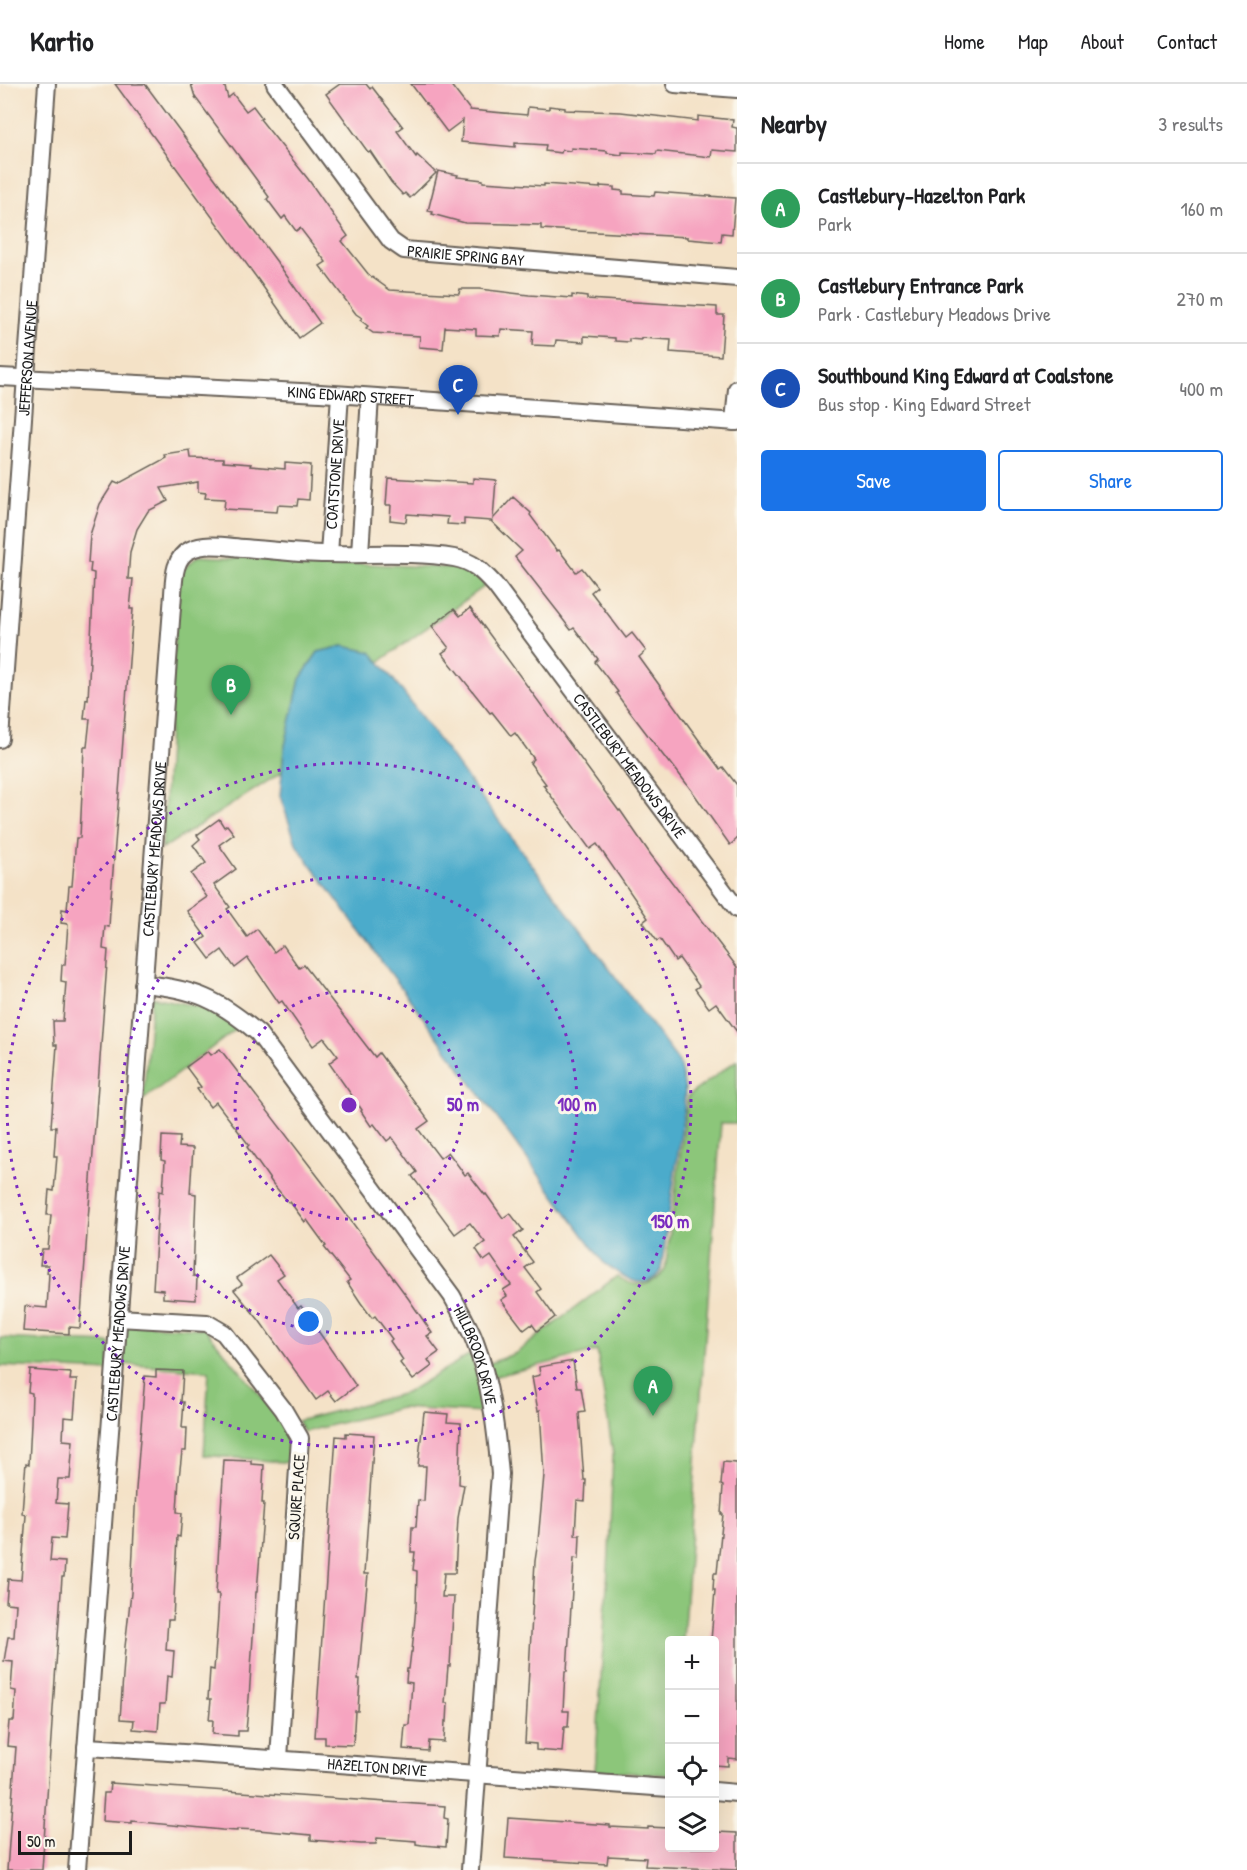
<!DOCTYPE html>
<meta charset="utf-8">
<style>
:root{--surface:#fff;--page:#f6f6f6;--text:#202124;--muted:#757577;--line:#e0e0e0;--accent:#1a73e8}
body{margin:0;font-family:"Patrick Hand",sans-serif;background:var(--page);color:var(--text)}
.controls{position:absolute;right:18px;bottom:18px;display:grid;overflow:hidden;border-radius:6px;box-shadow:0 6px 24px #0002}
.controls button{width:54px;height:54px;display:grid;place-items:center;padding:0;border:0;border-bottom:2px solid var(--line);background:var(--surface);color:var(--text);font:30px sans-serif}
.scale{position:absolute;left:18px;bottom:15px;width:114px;box-sizing:border-box;padding-left:6px;border:3px solid #1c1c1c;border-top:0;font-size:16px;line-height:21px;white-space:nowrap;color:#1c1c1c;-webkit-text-stroke:4px #fbf7ec;paint-order:stroke}
.you{position:absolute;left:309px;top:1238px;width:21px;height:21px;margin:-15px;border:4px solid #fff;border-radius:50%;background:#1a73e8;box-shadow:0 0 0 9px #1a73e833}
.badge{display:grid;place-items:center;width:39px;height:39px;border-radius:50%;background:var(--accent);color:#fff;font-size:20px;font-weight:700}
.pin{position:absolute;translate:-50% -50px;filter:drop-shadow(0 2px 3px #0008)}
.pin::after{content:'';position:absolute;top:32px;width:21px;height:18px;background:inherit;clip-path:polygon(0 0,100% 0,50% 100%)}
.list{margin:0;padding:0;list-style:none}
h2{display:flex;justify-content:space-between;align-items:center;height:78px;margin:0;padding:0 24px;font-size:26px}
h2 small{font-size:20px;font-weight:400;color:var(--muted)}
.list li{display:grid;grid-template-columns:39px 1fr auto;gap:18px;align-items:center;box-sizing:border-box;height:90px;padding:0 24px;border-top:2px solid var(--line)}
.list b{display:block;font-size:22px;white-space:nowrap}
.list p{margin:0;font-size:20px;white-space:nowrap;color:var(--muted)}
.list em{font-size:20px;font-style:normal;color:var(--muted)}
.actions{display:flex;gap:12px;padding:18px 24px}
.actions a{flex:1;padding:14px 0;border:2px solid var(--accent);border-radius:6px;text-align:center;font-size:21px;color:var(--accent)}
.actions .main{background:var(--accent);color:#fff}
.icon{flex:none;width:33px;height:33px;fill:none;stroke:currentColor;stroke-width:2;stroke-linecap:round;stroke-linejoin:round}
.map{position:relative;flex:none;width:737px;height:1786px;overflow:hidden}
header{display:flex;align-items:center;gap:36px;box-sizing:border-box;height:84px;padding:0 30px;background:var(--surface);border-bottom:2px solid var(--line)}
header strong{font-size:28px}
nav{display:flex;gap:33px;margin-inline-start:auto;font-size:21px}
main{display:flex}
aside{flex:1;background:var(--surface)}
.map>svg:first-child{display:block}
.green{fill:#8cc67a;stroke:#54714b;stroke-width:1.5}
.water{fill:#4cabcb;stroke:#346474;stroke-width:1.5}
.building{fill:#f6a4c0}
.lines{fill:none;stroke-linecap:round;stroke-linejoin:round}
.minor-casing{stroke:#686158;stroke-width:20}
.minor{stroke:#fff;stroke-width:16}
.ring{fill:none;stroke:#7b2cbf;stroke-width:3;stroke-dasharray:3 6}
.labels{text-anchor:middle;stroke-width:6;stroke-linejoin:round;paint-order:stroke}
.street-label{font-size:16px;fill:#1c1c1c;stroke:#fbf7ec}
.centre{fill:#7b2cbf;stroke:#fbf7ec;stroke-width:3}
.ring-label{font-size:18px;text-anchor:middle;font-weight:bold;fill:#7b2cbf;stroke:#fbf7ec;stroke-width:6;stroke-linejoin:round;paint-order:stroke}
</style>
<header>
<strong>Kartio</strong>
<nav><a>Home</a><a>Map</a><a>About</a><a>Contact</a></nav>
</header>
<main>
<div class="map">
<svg width="737" height="1786" viewBox="0 0 737 1786">
<rect width="100%" height="100%" fill="#fbf7ec"/>
<filter id="ink" filterUnits="userSpaceOnUse"><feTurbulence type="fractalNoise" baseFrequency=".0167" numOctaves="2"/><feDisplacementMap in="SourceGraphic" scale="12" xChannelSelector="R" yChannelSelector="G"/><feConvolveMatrix kernelMatrix="1 2 1 2 8 2 1 2 1" color-interpolation-filters="sRGB"/></filter>
<filter id="wash" filterUnits="userSpaceOnUse"><feTurbulence type="fractalNoise" baseFrequency=".008" numOctaves="4" result="noise"/><feDisplacementMap in="SourceGraphic" scale="24" xChannelSelector="R" yChannelSelector="G"/><feGaussianBlur stdDeviation="1.35" result="paint"/><feColorMatrix in="noise" values="0 0 0 0 0 0 0 0 0 0 0 0 0 0 0 0 0 1.4 0 .05"/><feComposite in="paint" operator="in"/></filter>
<g filter="url(#wash)">
<rect width="100%" height="100%" fill="#f4e2c7"/>
<g class="green">
<path d="M198,472L452,484C467,486 477,489 485,502L379,578L370,568L343,562L318,568L300,595L284,666L282,688L162,765L178,490Z"/>
<path d="M152,913L207,924L239,943L143,1016Z"/>
<path d="M737,976V1039H721L683,1556H670L669,1691L595,1687L609,1469L613,1370L597,1267L488,1294L485,1281L516,1269L617,1192C635,1205 651,1204 665,1186L688,1012Z"/>
<path d="M124,1239L205,1245L297,1355L292,1379L204,1371L209,1287L123,1280Z"/>
<path d="M0,1254L110,1259L109,1287L0,1282Z"/>
<path d="M470,1270L477,1289L483,1329L401,1324L304,1348L297,1337L406,1309Z"/>
</g>
<path class="water" d="M343,562L371,568L394,596L679,978L685,1005L684,1027L661,1186C645,1212 620,1191 603,1178L297,762L280,712L284,666L300,595L318,568Z"/>
<g id="blocks">
<g class="building">
<path d="M115,0H145L277,178L320,239L299,254L259,197Z"/>
<path d="M191,0H224L228,14L233,10L246,27L253,22L262,34L260,35L308,95L348,152L342,157L369,191L390,206L459,210L460,205H479L529,211L572,214V211L587,213V215L717,223V231H724L721,272L670,268L671,256L641,254V256L629,255V258L615,257V254L584,252V258L556,256L555,262L532,261L533,247L501,245L500,252L476,251V245L445,243L443,265L419,263L420,252L373,249L366,244L368,242L360,236L362,234L356,230L320,182L326,178L300,144L296,147L285,132L282,135L267,115L269,113L253,91L195,13Z"/>
<path d="M340,0H366L370,5L372,3L403,43L397,47L416,73L417,71L436,89L410,114L405,109L403,111L391,98L370,67L368,68L326,10Z"/>
<path d="M411,0H450L470,26L527,31L528,23L549,25V22L565,24V26L621,28L698,37V32L733,36L732,43L737,44V68L712,66L711,73L657,67L656,70L622,68V71L607,69V67L571,64V67L562,66L561,69L545,67L546,61L515,59V63L461,58L463,36L447,48Z"/>
<path d="M438,87L458,91L457,93L483,96V98L544,102V100L600,104V102L614,103V106L623,107V110L654,112L655,108L735,114L732,150L722,149L721,158L688,155V153L541,145V141L465,139L432,130L433,128L428,127Z"/>
<path d="M190,367L191,374L223,375V378L251,380L250,382L285,385V379L311,381L309,416L298,415L297,422L278,421L277,428L224,425L225,415L205,414L206,409L198,408V398L161,404L168,417L148,427L137,445L130,468L128,495H133L130,525H133L110,826L109,843L105,842L103,865L108,866L80,1244L69,1243V1250L23,1247L25,1222L47,1224L49,1189H47L48,1181H40L42,1165H48L51,1131H47L49,1106L54,1107L57,1072H54L56,1043H51L57,961H54L53,937H63L66,898L61,897L62,881H65L68,840L61,839L62,825L67,826L69,802H72L76,754H80L84,663H87L90,635H84L86,615L88,616L93,513L94,489L90,488L91,479H88L90,451L100,420L114,398L118,400L166,374L165,371Z"/>
<path d="M388,394L473,399V394L496,396L493,435L513,413L531,429L530,431L557,467L559,466L576,488L582,484L597,503L591,508L626,554L632,549L646,567L639,573L709,670L720,685L723,683L737,701V755L730,761L692,707L670,678L669,679L624,620L616,609L618,608L595,578L598,575L574,544L571,546L561,533H562L515,473L522,467L491,437L464,435V441L447,440L448,433L407,430L406,438L390,436L391,421H386Z"/>
<path d="M470,524L619,727L620,726L651,771L737,883V948L716,919L709,924L695,905L699,902L679,874L675,877L660,855L657,857L643,838L648,834L597,760L590,765L543,701L546,700L530,679L534,675L515,649L511,652L492,628L490,629L442,569L449,564L432,542L454,525L460,532Z"/>
<path d="M219,735L224,743L227,741L234,750L219,761L236,785L214,801L230,823L227,825L247,853L257,845L274,868L283,861L299,884L304,881L375,973L379,969L429,1037L418,1045L440,1074L448,1068L465,1091L468,1089L485,1111L486,1110L503,1134L510,1129L523,1146L514,1153L533,1178L525,1184L541,1205L537,1208L555,1233L537,1247L532,1240L524,1246L501,1216L507,1212L503,1206L511,1201L491,1172L484,1177L476,1165L485,1158L470,1139L455,1150L412,1092L417,1088L392,1053L387,1057L374,1040L371,1042L361,1027L362,1026L329,979L338,972L324,954L313,962L282,917L279,919L248,874L235,884L222,866L210,875L198,859L206,853L187,827L207,813L191,790L206,779L193,761L200,755L197,751Z"/>
<path d="M220,965L323,1099L408,1214L432,1249L427,1252L439,1268L428,1276L432,1282L413,1296L400,1279L403,1276L390,1257L392,1255L375,1232L372,1234L361,1219L347,1198L350,1196L324,1163L326,1162L307,1136L305,1138L290,1118L289,1119L273,1100L247,1063L249,1061L216,1018L210,1023L197,1005L201,1003L186,983L208,967L211,971Z"/>
<path d="M162,1052L180,1053L179,1063L193,1064L190,1109L196,1110L193,1192L197,1193L196,1216L163,1214V1206L153,1205L159,1107L163,1108L165,1077L161,1076Z"/>
<path d="M269,1171L284,1190L277,1195L298,1224L301,1222L356,1302L336,1317L328,1307L316,1316L259,1236L234,1206L242,1200L237,1194Z"/>
<path d="M573,1277L577,1304H581L585,1328L579,1329L584,1396H586L585,1417L577,1416L575,1451H580L579,1475L574,1474L567,1587H565L563,1627H569L568,1643H564L562,1668L536,1666V1660L525,1659L535,1477L538,1457L544,1391L540,1326L538,1327L532,1293L540,1291L539,1283Z"/>
<path d="M30,1286L71,1289L70,1296H77L74,1334L64,1333L63,1356L73,1357L70,1395H58L56,1419L68,1420L65,1455L52,1454L50,1477L65,1478L64,1493H62L42,1786H7L16,1663L7,1662L9,1637H14L16,1607L11,1606L13,1578L4,1577L8,1553H14L16,1520L6,1519L8,1495L21,1496L26,1431L22,1430L24,1401L26,1379L29,1380L31,1339L32,1309L28,1308Z"/>
<path d="M156,1286L183,1287L181,1318H184L182,1344H187L186,1367H182L179,1394L177,1428L182,1429L180,1453L177,1452L173,1536H168L166,1566L174,1567L172,1593L167,1592L165,1620H160L158,1647L133,1645L134,1636L120,1635L125,1563L131,1509L136,1405L145,1292L156,1293Z"/>
<path d="M424,1328L448,1330L447,1338L461,1339L459,1400L464,1401L458,1434L455,1489H444L442,1513H454L450,1582H448L445,1619H448L447,1638L445,1637L444,1658L429,1657L428,1667L403,1665L405,1641H409L412,1599L406,1598L407,1585H409L411,1568H412L416,1522L417,1487L413,1486L415,1468H411L412,1443H416L418,1416L424,1417L426,1382H418Z"/>
<path d="M346,1349L374,1351L364,1490H368L358,1595H360L358,1627H355L353,1661L325,1660V1653H315L336,1352L346,1353Z"/>
<path d="M224,1376L251,1377V1380L264,1381L262,1419H264L257,1508H256L249,1614L246,1647H238V1652L212,1650L213,1636H209L211,1615H208L210,1585L214,1586L218,1531L219,1510H216Z"/>
<path d="M723,1378L737,1379V1675L728,1674V1682L714,1681V1557H711L715,1506H713L714,1489H717L723,1430H721L723,1402L721,1401Z"/>
<path d="M110,1699L445,1722L444,1734L448,1735L446,1763L422,1761L416,1760V1757L377,1754L376,1760H361L311,1756V1751L258,1746L237,1745V1747L222,1746L132,1737V1739L102,1737L104,1709H109Z"/>
<path d="M508,1734L610,1741V1743L648,1745V1743L669,1744V1764H716L717,1748L737,1749V1786L645,1782L646,1774L608,1772L607,1780L505,1774Z"/>
</g>
</g>
</g>
<g filter="url(#ink)">
<use href="#blocks" fill-opacity="0" stroke="#686158" stroke-width="1.5"/>
<g class="lines">
<g class="minor-casing">
<g id="minor">
<path id="s1" d="M275,0L391,157L404,166L737,194"/>
<path d="M675,0L737,5"/>
<path id="s2" d="M0,293L320,309L737,338"/>
<path d="M734,338L737,305"/>
<path d="M360,469L370,313"/>
<path id="s3" d="M329,470L340,311"/>
<path id="s4" d="M0,655L47,0"/>
<path id="s5" d="M143,900C195,905 218,915 258,949L452,1212C460,1227 469,1242 475,1258C491,1300 496,1345 500,1390L470,1786"/>
<path d="M118,1234L207,1239L224,1249L283,1325L300,1354L279,1674"/>
<path id="s6" d="M86,1663C281,1674 475,1691 670,1704"/>
<path d="M714,1707L737,1709"/>
<path id="s7" d="M77,1786L173,510C174,494 174,473 190,466C206,458 228,463 244,464C272,466 299,470 326,470C367,471 414,467 454,474C473,477 483,488 495,501L737,825"/>
</g>
</g>
<use href="#minor" class="minor"/>
</g>
</g>
<g class="ring">
<circle cx="349" cy="1021" r="114"/>
<circle cx="349" cy="1021" r="228"/>
<circle cx="349" cy="1021" r="342"/>
</g>
<g class="labels">
<g class="street-label">
<text dy="6" stroke="none"><textPath href="#s1" startOffset="273">PRAIRIE SPRING BAY</textPath></text>
<text dy="6" stroke="none"><textPath href="#s4" startOffset="382">JEFFERSON AVENUE</textPath></text>
<text dy="6" stroke="none"><textPath href="#s2" startOffset="351">KING EDWARD STREET</textPath></text>
<text dy="6" stroke="none"><textPath href="#s3" startOffset="80">COATSTONE DRIVE</textPath></text>
<text dy="6" stroke="none"><textPath href="#s7" startOffset="1870">CASTLEBURY MEADOWS DRIVE</textPath></text>
<text dy="6" stroke="none"><textPath href="#s7" startOffset="1024">CASTLEBURY MEADOWS DRIVE</textPath></text>
<text dy="6" stroke="none"><textPath href="#s7" startOffset="538">CASTLEBURY MEADOWS DRIVE</textPath></text>
<text dy="6" stroke="none"><textPath href="#s5" startOffset="519">HILLBROOK DRIVE</textPath></text>
<text transform="translate(296 1413) rotate(-86)" y="6">SQUIRE PLACE</text>
<text dy="6" stroke="none"><textPath href="#s6" startOffset="292">HAZELTON DRIVE</textPath></text>
</g>
</g>
<circle cx="349" cy="1021" r="9" class="centre"/>
<g class="ring-label">
<text x="463" y="1027">50 m</text>
<text x="577" y="1027">100 m</text>
<text x="670" y="1144">150 m</text>
</g>
</svg>
<div class="controls">
<button>+</button>
<button>−</button>
<button><svg class="icon" aria-label="locate" viewBox="0 0 24 24"><circle cx="12" cy="12" r="6"/><path d="M12 2v4M12 18v4M2 12h4M18 12h4"/></svg></button>
<button><svg class="icon" aria-label="layers" viewBox="0 0 24 24"><path d="M12 4l9 5-9 5-9-5zM3 14l9 5 9-5"/></svg></button>
</div>
<div class="scale">50 m</div>
<div class="you"></div>
<div class="pin badge" style="left:653px;top:1332px;background:#2e9e5b">A</div>
<div class="pin badge" style="left:231px;top:631px;background:#2e9e5b">B</div>
<div class="pin badge" style="left:458px;top:331px;background:#1a4fb4">C</div>
</div>
<aside>
<h2>Nearby<small>3 results</small></h2>
<ul class="list">
<li><span class="badge" style="background:#2e9e5b">A</span><div><b>Castlebury-Hazelton Park</b><p>Park</p></div><em>160 m</em></li>
<li><span class="badge" style="background:#2e9e5b">B</span><div><b>Castlebury Entrance Park</b><p>Park · Castlebury Meadows Drive</p></div><em>270 m</em></li>
<li><span class="badge" style="background:#1a4fb4">C</span><div><b>Southbound King Edward at Coalstone</b><p>Bus stop · King Edward Street</p></div><em>400 m</em></li>
</ul>
<div class="actions"><a class="main">Save</a><a>Share</a></div>
</aside>
</main>
